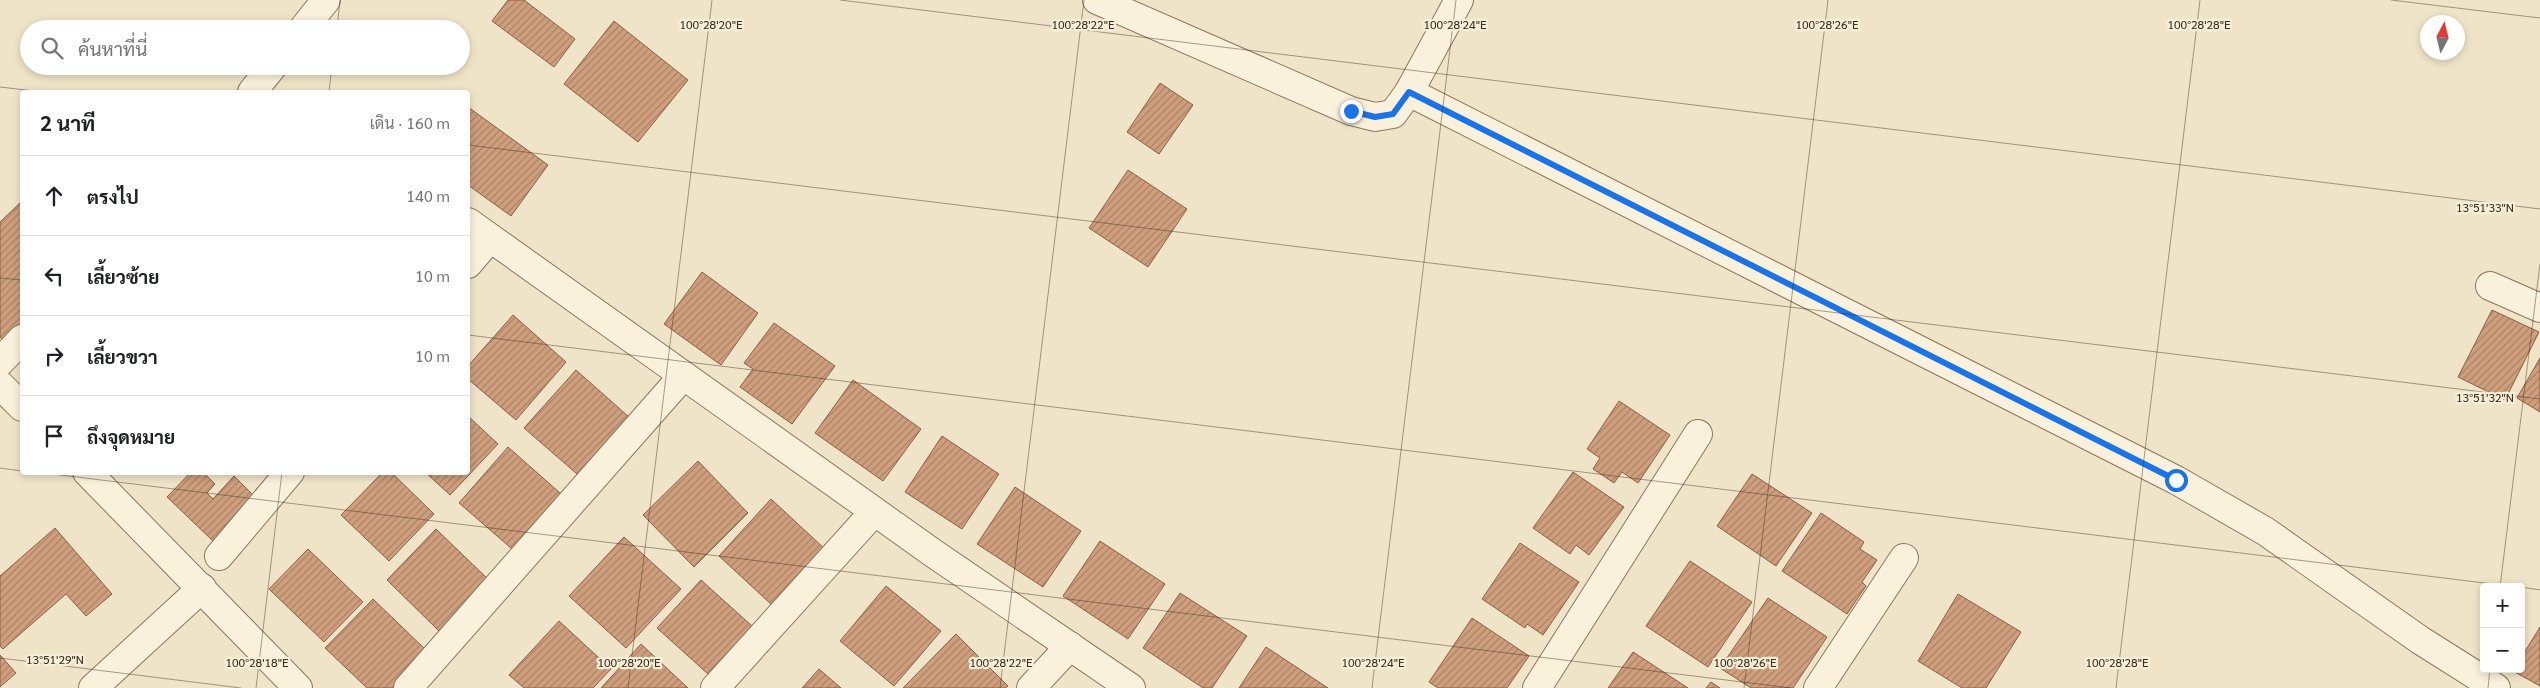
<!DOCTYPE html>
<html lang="th">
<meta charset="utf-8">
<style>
:root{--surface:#fff;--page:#f2f2f2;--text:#202124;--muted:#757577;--line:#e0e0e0}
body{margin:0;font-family:Georgia,Sarabun,serif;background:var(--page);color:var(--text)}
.controls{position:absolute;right:15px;bottom:15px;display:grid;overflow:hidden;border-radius:5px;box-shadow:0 2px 8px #0003}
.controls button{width:45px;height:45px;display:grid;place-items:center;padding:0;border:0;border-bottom:1px solid var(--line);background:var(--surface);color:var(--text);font:25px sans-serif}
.compass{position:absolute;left:2420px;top:15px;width:45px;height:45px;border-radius:50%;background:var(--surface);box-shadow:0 2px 8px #0003;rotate:7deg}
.stop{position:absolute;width:15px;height:15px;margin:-11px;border:4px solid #1a73e8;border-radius:50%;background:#fff}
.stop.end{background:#1a73e8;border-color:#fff;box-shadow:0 1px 5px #0008}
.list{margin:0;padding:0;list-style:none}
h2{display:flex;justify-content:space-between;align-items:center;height:65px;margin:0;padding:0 20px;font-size:21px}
h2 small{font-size:16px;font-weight:400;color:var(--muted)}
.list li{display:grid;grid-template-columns:32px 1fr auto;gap:15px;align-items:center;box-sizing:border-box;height:80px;padding:0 20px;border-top:1px solid var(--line)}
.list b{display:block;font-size:19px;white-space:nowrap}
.list em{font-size:16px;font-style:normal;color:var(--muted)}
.icon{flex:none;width:28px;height:28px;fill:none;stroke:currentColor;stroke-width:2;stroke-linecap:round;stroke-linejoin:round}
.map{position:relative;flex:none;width:2540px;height:688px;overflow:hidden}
.search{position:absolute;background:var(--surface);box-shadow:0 2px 8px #0003;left:20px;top:20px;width:450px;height:55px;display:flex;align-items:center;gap:12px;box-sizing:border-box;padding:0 18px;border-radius:28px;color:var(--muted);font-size:19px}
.panel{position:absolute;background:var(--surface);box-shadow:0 2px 8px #0003;left:20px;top:90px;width:450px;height:385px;border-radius:5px}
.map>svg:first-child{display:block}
.building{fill:url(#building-hatch);stroke:#8d5f41}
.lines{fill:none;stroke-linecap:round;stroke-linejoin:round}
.street-casing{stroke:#8d765c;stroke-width:30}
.street{stroke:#faf1dc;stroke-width:28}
.route{stroke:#1a73e8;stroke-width:6}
.ticks{fill:none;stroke:#3d2e20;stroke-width:1;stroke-opacity:0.45}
.ticks-label{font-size:12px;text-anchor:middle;fill:#3d2e20;stroke:#f7eed8;stroke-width:4.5;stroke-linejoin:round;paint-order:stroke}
</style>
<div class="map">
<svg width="2540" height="688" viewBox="0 0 2540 688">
<defs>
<pattern id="building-hatch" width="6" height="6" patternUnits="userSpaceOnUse" patternTransform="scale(1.25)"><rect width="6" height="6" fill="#cf9f7d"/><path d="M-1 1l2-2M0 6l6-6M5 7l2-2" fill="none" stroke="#a98266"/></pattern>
</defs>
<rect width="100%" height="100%" fill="#f0e4c8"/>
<g class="building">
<path d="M508,0H524L575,39L554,67L492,21Z"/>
<path d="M614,21L688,80L638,142L564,84Z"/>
<path d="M1160,83L1193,105L1159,154L1127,132Z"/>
<path d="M468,107L548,165L511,216L468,185Z"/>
<path d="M1128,170L1187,209L1148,267L1089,228Z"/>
<path d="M22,201V323L4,341L0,337V222Z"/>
<path d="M702,272L758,313L721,365L664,324Z"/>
<path d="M2492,310L2539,332L2505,400L2458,377Z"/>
<path d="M513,315L566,362L516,420L468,379V366Z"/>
<path d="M774,323L835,366L792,424L740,387L753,369L744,363Z"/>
<path d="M2540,358V412L2517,398Z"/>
<path d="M576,370L629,417L577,474L524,428Z"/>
<path d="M853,380L921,429L883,481L815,433Z"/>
<path d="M1619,401L1670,435L1638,483L1622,472L1614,483L1593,469L1600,458L1587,449Z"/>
<path d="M468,416L498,444L450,495L425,472H468Z"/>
<path d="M942,436L999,474L962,529L905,492Z"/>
<path d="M508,447L568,500L519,555L459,503Z"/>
<path d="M698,461L748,513L694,567L643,515Z"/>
<path d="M191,472H203L215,484L207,493L213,499L234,476L256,498L214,542L167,497Z"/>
<path d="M383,472H391L434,514L389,561L341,515Z"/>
<path d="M1573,472L1624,507L1589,555L1576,545L1570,554L1533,528Z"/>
<path d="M1752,474L1812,513L1776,566L1717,526Z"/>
<path d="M1015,487L1081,531L1043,587L977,544Z"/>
<path d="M771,499L826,550L774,607L719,556Z"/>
<path d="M1821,513L1864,542L1860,549L1877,560L1862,582L1866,586L1847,614L1782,571Z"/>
<path d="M55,528L112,594L86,616L66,594L3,649L0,646V576Z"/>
<path d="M436,529L491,582L441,633L387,580Z"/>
<path d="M624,537L681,589L626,648L569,596Z"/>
<path d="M1100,541L1165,584L1128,639L1063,596Z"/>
<path d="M1520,543L1579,582L1543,635L1527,624L1525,628L1482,599Z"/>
<path d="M308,549L363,602L324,642L269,589Z"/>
<path d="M1690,561L1752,602L1708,667L1646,626Z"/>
<path d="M701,580L752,626L708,674L657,628Z"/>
<path d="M886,586L941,631L894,686L840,641Z"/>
<path d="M1180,593L1247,636L1212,688H1203L1143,648Z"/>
<path d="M1958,594L2021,632L1986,688H1962L1918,661Z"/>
<path d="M1768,598L1827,637L1793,688H1751L1720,668Z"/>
<path d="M373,599L428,652L394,688H367L325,648Z"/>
<path d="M1472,618L1529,656L1507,688H1438L1429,682Z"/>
<path d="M559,621L611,669L593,688H524L509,675Z"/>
<path d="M2540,627V686L2513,671L2521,669V658Z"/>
<path d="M956,634L1008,686L1005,688H903Z"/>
<path d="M641,644L688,688H601Z"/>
<path d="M1266,647L1328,688H1239Z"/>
<path d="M1633,652L1688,688H1608Z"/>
<path d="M0,655L16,673L0,687Z"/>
<path d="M819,669L841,688H802Z"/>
<path d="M1711,682L1720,688H1706Z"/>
</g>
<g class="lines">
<g class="street-casing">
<g id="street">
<path d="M1097,0L1351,111L1375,117L1393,114L1409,92L1459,0"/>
<path d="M303,29L326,0"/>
<path d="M252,92L273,66"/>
<path d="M1409,92L2176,480L2265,531L2420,640L2496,688"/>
<path d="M468,222L933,553L1131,688"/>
<path d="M468,264L490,238"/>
<path d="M2490,286L2540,308"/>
<path d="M0,362L22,339"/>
<path d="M0,385L22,407"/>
<path d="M87,472L298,688"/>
<path d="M219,556L290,472"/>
<path d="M93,688L202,588"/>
<path d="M408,688L683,376"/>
<path d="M715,688L874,512"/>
<path d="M1031,688L1070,646"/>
<path d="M1537,688L1698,434"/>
<path d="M1818,688L1904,558"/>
</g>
</g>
<use href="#street" class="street"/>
</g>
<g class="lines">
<path class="route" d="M1351,111L1375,117L1393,114L1409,92L2176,480"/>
</g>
<path class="ticks" d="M840,0L2540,209M2391,0L2540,18M337,29L340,0M0,87L43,92M329,92L332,66M468,145L2540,399M0,278L22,280M468,335L2517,587M0,468L22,471M36,472L1791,688M2500,587L2540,264M2521,587L2540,590M0,658L241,688M256,688L282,472M628,688L712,0M1000,688L1084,0M1372,688L1456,0M1744,688L1828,0M2116,688L2200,0M2488,688L2490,669"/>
<g class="ticks-label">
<text x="1827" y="29">100°28'26"E</text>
<text x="711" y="29">100°28'20"E</text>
<text x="1083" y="29">100°28'22"E</text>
<text x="1455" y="29">100°28'24"E</text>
<text x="2199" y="29">100°28'28"E</text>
<text x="2485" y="212">13°51'33"N</text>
<text x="2485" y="402">13°51'32"N</text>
<text x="55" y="664">13°51'29"N</text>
<text x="257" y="667">100°28'18"E</text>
<text x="629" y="667">100°28'20"E</text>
<text x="1001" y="667">100°28'22"E</text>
<text x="1373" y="667">100°28'24"E</text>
<text x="1745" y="667">100°28'26"E</text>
<text x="2117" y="667">100°28'28"E</text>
</g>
</svg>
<div class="controls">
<button>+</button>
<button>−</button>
</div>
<svg class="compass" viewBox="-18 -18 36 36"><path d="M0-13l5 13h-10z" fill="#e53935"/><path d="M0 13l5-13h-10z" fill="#757577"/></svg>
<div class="stop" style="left:2176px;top:480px"></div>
<div class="stop end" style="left:1351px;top:111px"></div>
<div class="search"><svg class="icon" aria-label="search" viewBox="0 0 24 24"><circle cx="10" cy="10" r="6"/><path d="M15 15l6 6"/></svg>ค้นหาที่นี่</div>
<section class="panel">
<h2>2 นาที<small>เดิน · 160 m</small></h2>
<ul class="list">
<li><svg class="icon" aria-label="ahead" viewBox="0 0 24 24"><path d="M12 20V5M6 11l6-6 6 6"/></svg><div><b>ตรงไป</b></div><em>140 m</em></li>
<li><svg class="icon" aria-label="left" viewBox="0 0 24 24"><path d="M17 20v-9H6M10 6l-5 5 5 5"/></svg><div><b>เลี้ยวซ้าย</b></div><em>10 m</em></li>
<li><svg class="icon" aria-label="right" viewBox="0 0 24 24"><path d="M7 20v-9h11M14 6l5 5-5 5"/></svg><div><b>เลี้ยวขวา</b></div><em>10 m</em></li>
<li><svg class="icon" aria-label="arrive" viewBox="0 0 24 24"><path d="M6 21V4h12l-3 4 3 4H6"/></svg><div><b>ถึงจุดหมาย</b></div></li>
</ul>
</section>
</div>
